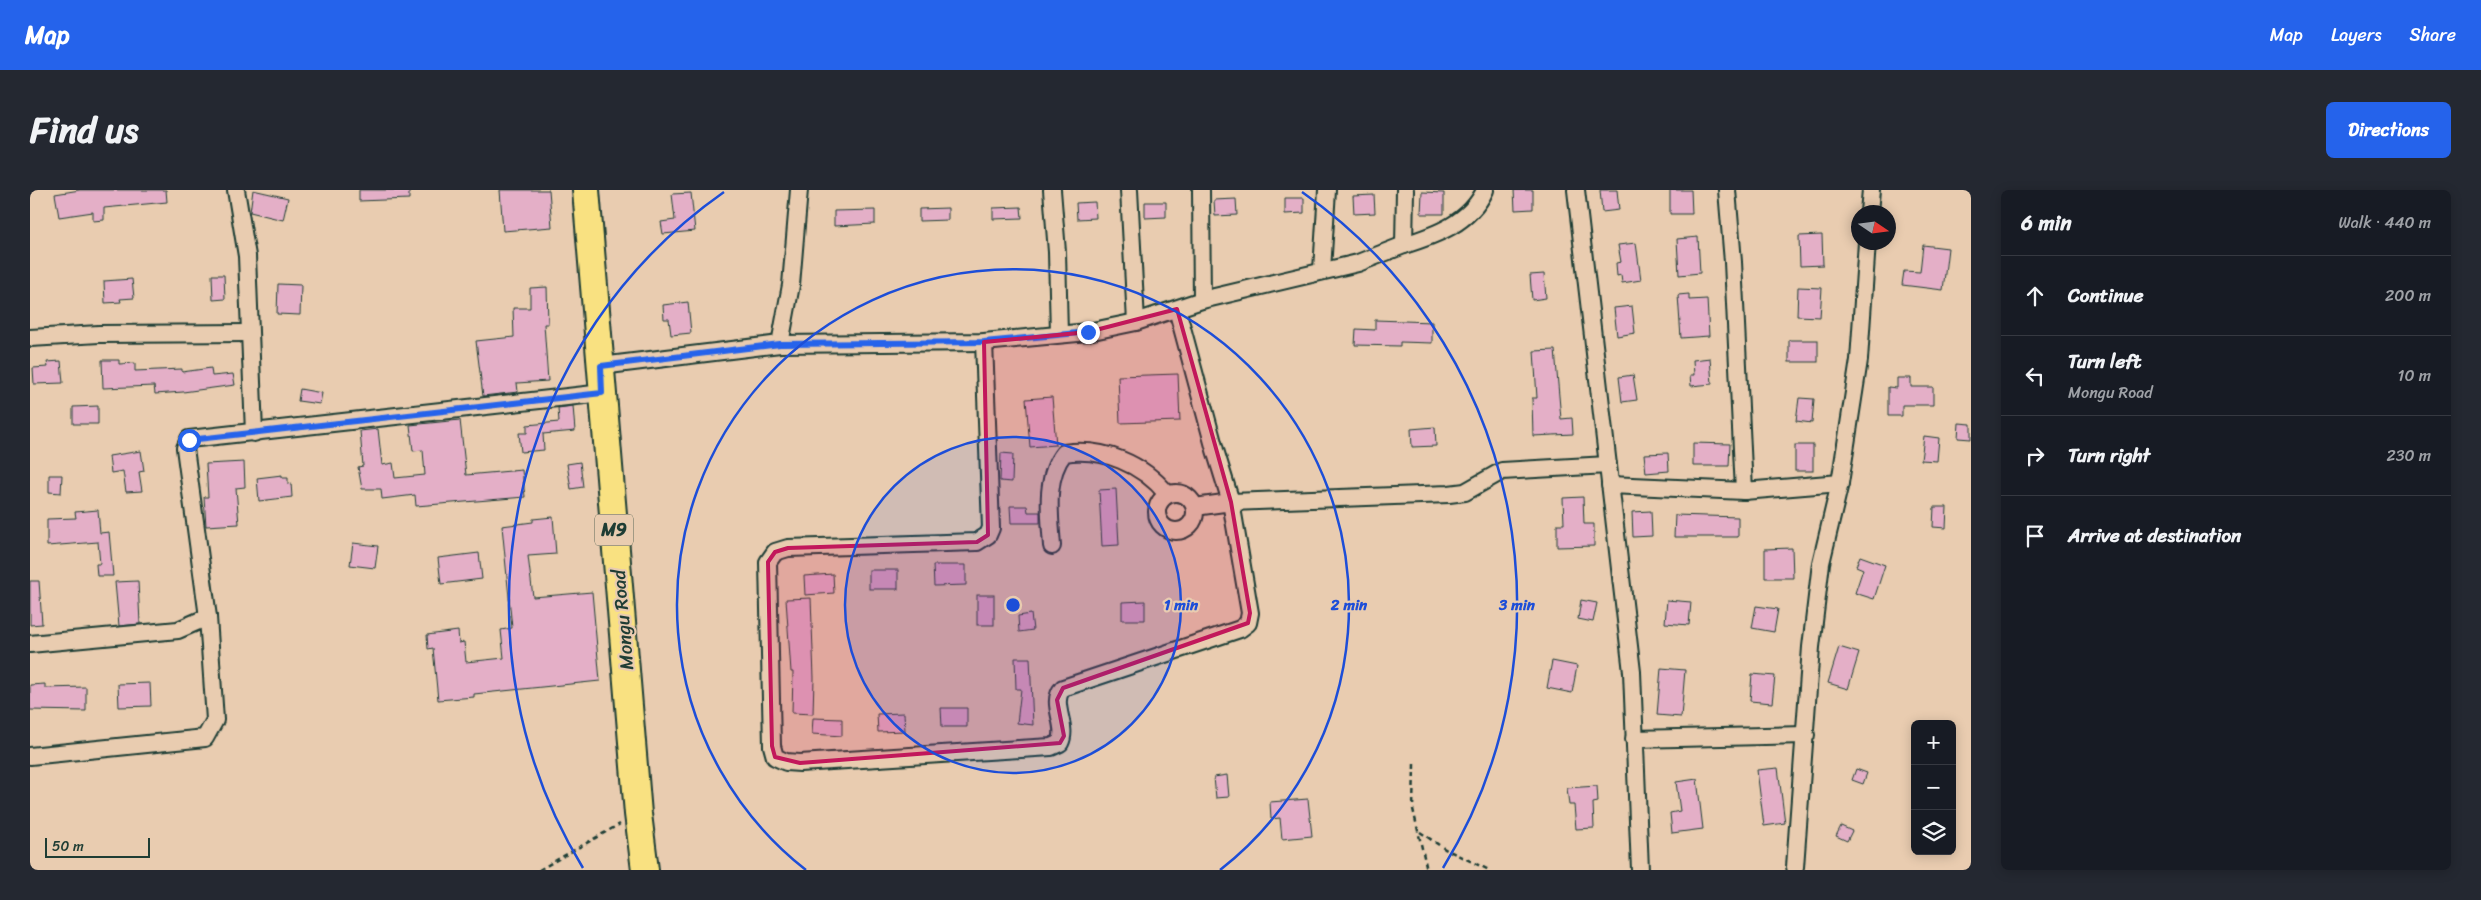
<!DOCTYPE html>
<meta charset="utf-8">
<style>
:root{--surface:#171b24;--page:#242831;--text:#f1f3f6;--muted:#9ea1a6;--line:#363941;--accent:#2563eb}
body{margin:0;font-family:Sriracha,sans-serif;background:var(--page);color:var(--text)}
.controls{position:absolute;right:15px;bottom:15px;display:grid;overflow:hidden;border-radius:8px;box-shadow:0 2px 12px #0003}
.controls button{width:45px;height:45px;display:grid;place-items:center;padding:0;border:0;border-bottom:1px solid var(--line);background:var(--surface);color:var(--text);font:25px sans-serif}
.compass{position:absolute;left:1821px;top:15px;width:45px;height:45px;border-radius:50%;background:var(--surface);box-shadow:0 2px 12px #0003;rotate:103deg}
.scale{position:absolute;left:15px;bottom:12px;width:105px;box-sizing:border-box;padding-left:5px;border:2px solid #1f3d34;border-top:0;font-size:14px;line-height:18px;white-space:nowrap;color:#1f3d34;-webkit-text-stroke:4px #e9ccb0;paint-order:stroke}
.stop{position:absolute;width:15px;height:15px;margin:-11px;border:4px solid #2563eb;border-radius:50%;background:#fff}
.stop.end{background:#2563eb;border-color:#fff;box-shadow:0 1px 5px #0008}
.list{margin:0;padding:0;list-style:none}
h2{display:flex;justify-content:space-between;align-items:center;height:65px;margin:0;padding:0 20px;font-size:21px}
h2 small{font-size:16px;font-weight:400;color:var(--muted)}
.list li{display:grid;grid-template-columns:32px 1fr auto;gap:15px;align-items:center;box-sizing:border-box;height:80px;padding:0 20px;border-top:1px solid var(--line)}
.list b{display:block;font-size:19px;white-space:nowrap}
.list p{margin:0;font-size:16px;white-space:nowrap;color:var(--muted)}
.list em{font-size:16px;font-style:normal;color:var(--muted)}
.icon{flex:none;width:28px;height:28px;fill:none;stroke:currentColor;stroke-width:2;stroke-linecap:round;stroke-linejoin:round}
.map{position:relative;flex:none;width:1941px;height:680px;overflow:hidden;border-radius:8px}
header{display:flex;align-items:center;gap:30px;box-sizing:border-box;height:70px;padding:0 25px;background:var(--accent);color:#fff}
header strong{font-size:24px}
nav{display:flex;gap:28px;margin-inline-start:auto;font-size:18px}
.intro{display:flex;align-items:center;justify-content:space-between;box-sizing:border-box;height:120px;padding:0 30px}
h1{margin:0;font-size:35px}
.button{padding:12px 22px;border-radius:8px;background:var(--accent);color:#fff;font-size:18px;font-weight:700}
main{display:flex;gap:30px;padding:0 30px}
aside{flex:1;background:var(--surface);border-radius:8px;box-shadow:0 2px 12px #0003}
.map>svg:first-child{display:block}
.building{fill:#e4afc7;stroke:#1f3d34}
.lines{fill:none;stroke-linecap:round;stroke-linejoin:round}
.street-casing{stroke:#1f3d34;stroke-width:20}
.primary-casing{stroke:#1f3d34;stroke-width:30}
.path{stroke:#1f3d34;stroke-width:2.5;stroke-dasharray:5 4;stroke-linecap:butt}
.street{stroke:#e9ccb0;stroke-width:16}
.primary{stroke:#f9e181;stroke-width:26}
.route{stroke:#2563eb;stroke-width:6}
.marked{fill:#c2185b;fill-opacity:0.2;stroke:#c2185b;stroke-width:4;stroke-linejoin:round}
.ring{fill:none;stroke:#1d4ed8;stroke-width:2.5}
.labels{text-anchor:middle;stroke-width:4.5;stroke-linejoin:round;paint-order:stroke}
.shield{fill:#e9ccb0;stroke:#5c6859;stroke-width:1}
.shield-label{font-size:18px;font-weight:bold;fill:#1f3d34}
.street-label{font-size:19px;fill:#1f3d34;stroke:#e9ccb0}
.centre{fill:#1d4ed8;stroke:#e9ccb0;stroke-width:2.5}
.ring-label{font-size:15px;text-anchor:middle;font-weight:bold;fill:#1d4ed8;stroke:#e9ccb0;stroke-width:4.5;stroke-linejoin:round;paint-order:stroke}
</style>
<header>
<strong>Map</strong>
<nav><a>Map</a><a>Layers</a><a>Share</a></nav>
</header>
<div class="intro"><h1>Find us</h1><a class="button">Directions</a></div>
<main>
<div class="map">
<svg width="1941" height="680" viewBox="0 0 1941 680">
<rect width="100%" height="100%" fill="#e9ccb0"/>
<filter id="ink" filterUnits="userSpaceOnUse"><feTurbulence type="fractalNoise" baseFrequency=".02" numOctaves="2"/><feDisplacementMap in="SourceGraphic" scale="10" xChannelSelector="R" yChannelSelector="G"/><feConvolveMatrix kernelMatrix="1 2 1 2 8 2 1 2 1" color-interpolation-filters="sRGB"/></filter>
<g filter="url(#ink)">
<g class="building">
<path d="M50,0H136L137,12L74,18V30L63,31V22L29,27L25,4Z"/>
<path d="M223,0L258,8L253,30L220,22Z"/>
<path d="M329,0H379V9L329,11Z"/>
<path d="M470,0H519L522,37L473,41Z"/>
<path d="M1484,0H1503V19L1485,20Z"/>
<path d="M1570,0H1587L1589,20L1572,22Z"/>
<path d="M1640,0H1661L1662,24H1640Z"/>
<path d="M1392,2L1414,3V24H1391Z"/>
<path d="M661,3L665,41L633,44L631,32L645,30L642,4Z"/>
<path d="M1344,5L1345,23L1324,24L1323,6Z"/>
<path d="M1255,8H1274V23L1255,24Z"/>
<path d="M1206,9L1207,25L1185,26L1184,10Z"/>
<path d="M1065,12L1066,28L1047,29L1046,13Z"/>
<path d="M1115,12H1136V27L1115,28Z"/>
<path d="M991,17L992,28L963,29V18Z"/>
<path d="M918,18V30L889,31V19Z"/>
<path d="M845,20V34L804,36V21Z"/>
<path d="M1792,45L1793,75L1770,76L1769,46Z"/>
<path d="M1668,47L1670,83L1649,85L1647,49Z"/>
<path d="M1606,53L1611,90L1592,93L1591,85L1587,86L1586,73L1591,72L1588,55Z"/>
<path d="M1893,55L1918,58L1913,100L1872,95L1874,81L1890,82Z"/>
<path d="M1514,84L1516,108L1502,110L1500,85Z"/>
<path d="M182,85H194L195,109L183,110Z"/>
<path d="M102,89L104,108L90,109L91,112L75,113L74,91Z"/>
<path d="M248,94L271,95L270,125L247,124Z"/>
<path d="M517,97L518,134H514L518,191L487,193L488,202L453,206L446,151L484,147L483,118H500V98Z"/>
<path d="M1768,97L1792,98L1790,127L1767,126Z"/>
<path d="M1659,104V110L1677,109L1679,146L1651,148L1648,105Z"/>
<path d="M658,112L661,143L641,145L639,129H634L633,115Z"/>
<path d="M1602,116L1605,143L1587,146L1584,118Z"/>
<path d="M1345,130L1402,132V153L1370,152V156L1325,155L1326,139L1345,140Z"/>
<rect x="1759" y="150" width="29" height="22"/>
<path d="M1525,160L1531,229L1542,228L1543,244L1503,246L1502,208H1507L1504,161Z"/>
<path d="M1680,168L1682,194L1661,196L1660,185H1664L1663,170Z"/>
<path d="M72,170H89V174L105,173V181L152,179V182L181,178L182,186L203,184L205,195L153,202L125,204L124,196L73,198Z"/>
<path d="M31,171L33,193L4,194L3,178L18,177L17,172Z"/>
<path d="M1148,184L1150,231L1090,233L1088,186Z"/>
<path d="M1603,185L1607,210L1592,212L1589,187Z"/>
<path d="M1867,188H1881V197H1903V215H1872V226H1858V197L1867,198Z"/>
<path d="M270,199L292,203L290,214L268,211Z"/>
<path d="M1022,207L1026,255L1000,257L996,209Z"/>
<path d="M1769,208L1784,209L1782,233L1766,231Z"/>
<path d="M68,216V234H43V217Z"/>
<path d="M543,216L545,241L513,244L514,260L491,262L489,243H497V235L529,232L528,218Z"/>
<path d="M430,230L436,285L492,280L495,307L386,316L385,305L352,309L351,299H332L328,277L333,276L330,241L348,239L352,275L363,273L365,288L395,285L393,260L383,261L380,235Z"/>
<path d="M1929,233L1941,234V249L1928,248Z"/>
<path d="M1405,237L1406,256L1382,257L1381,239Z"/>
<path d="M1894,246L1909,248L1907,271L1891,270Z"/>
<path d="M1663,253L1700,254L1699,276H1663Z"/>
<rect x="1765" y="255" width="18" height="26"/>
<path d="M111,261L114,281L109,282L112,301L96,302L93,281L81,283L79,266Z"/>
<path d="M971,263L983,264L982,292L970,291Z"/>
<path d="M1638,263L1639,281L1616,283L1614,264Z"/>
<path d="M214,272L215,297L206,298L209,334L176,336L174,307H178L176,274Z"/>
<path d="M550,272L553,297L541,299L537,274Z"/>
<path d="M19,285H32L31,303L19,302Z"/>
<path d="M252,285V288H258V294L261,293L262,307L229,311L227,288Z"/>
<path d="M1086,299L1089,355L1072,356L1069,300Z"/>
<path d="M1553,307L1554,334H1564V356L1527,357V334H1534L1533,308Z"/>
<path d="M980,316H997L998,322H1010V333H981Z"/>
<path d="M1904,317H1917L1916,338L1903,337Z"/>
<path d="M68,320L70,343L79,342L83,386H67L66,374H70L68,352L17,356V329L46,328L45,322Z"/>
<path d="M1621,321L1622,346L1603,347L1602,322Z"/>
<path d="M1645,325L1708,327V347H1644Z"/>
<path d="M523,327L526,364L498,366L503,407L562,402L570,491L444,504V507L408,510L403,458L398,459L397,445L428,441L429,453L434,452L436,472L474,468L471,440L482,438L472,336L503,332V329Z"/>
<path d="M323,353L348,356L345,378L320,375Z"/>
<path d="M1762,358L1763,388H1735V359Z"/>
<path d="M449,363L452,389L411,394L408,368Z"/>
<path d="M1830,366L1855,375L1844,409L1825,403L1833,379L1826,376Z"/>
<path d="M903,375H936V395L904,396Z"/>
<rect x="839" y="380" width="29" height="19"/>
<path d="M803,384L804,403L775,405L774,386Z"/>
<path d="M0,391H9L12,434L0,435Z"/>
<path d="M108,391L110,434L89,436L85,392Z"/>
<rect x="947" y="405" width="17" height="30"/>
<path d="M781,408L784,488L783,524L762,523L763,482H761L756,409Z"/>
<path d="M1551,410L1567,413L1563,432L1548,429Z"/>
<path d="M1637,410L1661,412L1659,435L1635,433Z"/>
<path d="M1115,411V430H1092V412Z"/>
<path d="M1726,416L1748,419L1744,442L1722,438Z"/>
<path d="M1001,424L1003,440L989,442L988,426Z"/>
<path d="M1809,457L1829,463L1818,499L1798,493Z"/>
<path d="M985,468H1000L1003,535L987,533L991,499H986Z"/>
<path d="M1522,471L1547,476L1542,503L1517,498Z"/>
<path d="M1631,478L1655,480L1651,527L1627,525Z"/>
<path d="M1722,484L1745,486L1742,513L1720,511Z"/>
<path d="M120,493L121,516L89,517L88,494Z"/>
<path d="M15,494V498L56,497V521L0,520V495Z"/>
<path d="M911,518H937V537H912Z"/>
<path d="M874,523L875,541L848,542L847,524Z"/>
<path d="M783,528L812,529V546L782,544Z"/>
<path d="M1748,578L1755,633L1734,636L1727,580Z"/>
<path d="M1826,579L1837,583L1833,594L1822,590Z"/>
<path d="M1197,585L1199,607L1186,608L1184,587Z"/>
<path d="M1667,589L1673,639L1642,643L1640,623L1650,621L1646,592Z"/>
<path d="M1567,596L1568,612L1563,613L1564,638L1546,639L1544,615H1539L1537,598Z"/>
<path d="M1278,609L1282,646L1252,649L1250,628L1241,629L1240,612Z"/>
<path d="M1811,636L1822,641L1817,651L1806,646Z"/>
</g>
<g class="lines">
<g class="street-casing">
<g id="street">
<path d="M206,0L217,66L224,243"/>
<path d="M1022,0L1027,62L1029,144"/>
<path d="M1099,0L1106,132"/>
<path d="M1171,0L1172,110"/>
<path d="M1546,0L1602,482L1610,680"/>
<path d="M1697,0L1703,72L1714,301"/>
<path d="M1839,22L1841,0"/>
<path d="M1374,55C1406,45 1440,33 1455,0"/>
<path d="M1292,80L1297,0"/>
<path d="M1147,119L1185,260L1201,312L1419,304L1435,302L1472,281L1578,275"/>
<path d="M0,148L69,144L219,143"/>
<path d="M954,152L961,338L958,345L947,352L758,358L745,362L738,372L742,556L745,567L756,572L770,573L1021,557L1030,553C1039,536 1019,513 1033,498L1210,439L1218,433L1220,423L1201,312L1165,317"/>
<path d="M750,154L761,95L769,0"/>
<path d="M571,176L750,154L954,152L1058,142L1106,132L1172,110L1328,73L1374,55L1375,0"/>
<path d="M1580,295L1714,301L1810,293"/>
<circle cx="1146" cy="322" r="19"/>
<path d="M1022,356C1020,326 1014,288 1034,263C1073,257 1113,274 1137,304"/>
<path d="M0,454L148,440L178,427"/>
<path d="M1604,549L1776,545"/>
<path d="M0,566L175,548L185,530L178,427L155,258L159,249L573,203"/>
<path d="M1765,677L1781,457L1791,373L1810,293L1829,170L1837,52"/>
</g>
</g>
<g class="primary-casing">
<path id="primary" d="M556,0L608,624L615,680"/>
</g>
<g class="path">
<path d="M1384,574L1383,619L1397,680"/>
<path d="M1390,642L1415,659L1459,680"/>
<path d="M509,680L590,634"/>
</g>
<use href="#street" class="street"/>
<use href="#primary" class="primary"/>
</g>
</g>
<g class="lines" filter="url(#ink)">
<path class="route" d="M159,250L572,203L571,176L750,154L954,152L1058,142"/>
</g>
<path class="marked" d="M1147,119L1201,312L1220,423L1218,433L1033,498L1027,510L1034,546L1030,553L770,573L745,567L742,556L738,372L745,362L758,358L947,352L958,345L954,152L1058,142Z"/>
<circle cx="983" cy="415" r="168" fill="#1d4ed8" fill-opacity=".12"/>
<g class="ring">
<circle cx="983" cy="415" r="168"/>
<path d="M776 680A336 336 0 1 1 1190 680"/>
<path d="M553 678A504 504 0 0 1 694 2M1272 2A504 504 0 0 1 1413 678"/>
</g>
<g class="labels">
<rect class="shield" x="565" y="324.5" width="38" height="31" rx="4"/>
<g class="shield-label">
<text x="584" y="346">M9</text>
</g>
<g class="street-label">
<text transform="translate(592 430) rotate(-95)" y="7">Mongu Road</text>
</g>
</g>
<circle cx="983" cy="415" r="8" class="centre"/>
<g class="ring-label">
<text x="1151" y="420">1 min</text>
<text x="1319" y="420">2 min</text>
<text x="1487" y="420">3 min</text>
</g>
</svg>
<div class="controls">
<button>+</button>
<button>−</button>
<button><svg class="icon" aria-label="layers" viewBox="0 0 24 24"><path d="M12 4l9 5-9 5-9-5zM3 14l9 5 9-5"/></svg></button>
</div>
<svg class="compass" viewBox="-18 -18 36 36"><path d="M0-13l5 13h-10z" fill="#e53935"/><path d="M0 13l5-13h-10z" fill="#9ea1a6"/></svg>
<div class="scale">50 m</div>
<div class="stop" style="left:159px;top:250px"></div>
<div class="stop end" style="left:1058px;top:142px"></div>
</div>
<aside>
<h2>6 min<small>Walk · 440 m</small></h2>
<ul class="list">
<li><svg class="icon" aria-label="ahead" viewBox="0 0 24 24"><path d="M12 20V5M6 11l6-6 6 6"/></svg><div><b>Continue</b></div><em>200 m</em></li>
<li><svg class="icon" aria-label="left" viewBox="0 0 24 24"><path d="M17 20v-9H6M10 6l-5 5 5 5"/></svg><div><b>Turn left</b><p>Mongu Road</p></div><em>10 m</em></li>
<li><svg class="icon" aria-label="right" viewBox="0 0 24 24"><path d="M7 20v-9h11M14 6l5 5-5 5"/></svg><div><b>Turn right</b></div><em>230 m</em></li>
<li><svg class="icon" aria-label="arrive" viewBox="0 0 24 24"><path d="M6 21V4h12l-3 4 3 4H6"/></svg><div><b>Arrive at destination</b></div></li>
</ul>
</aside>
</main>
